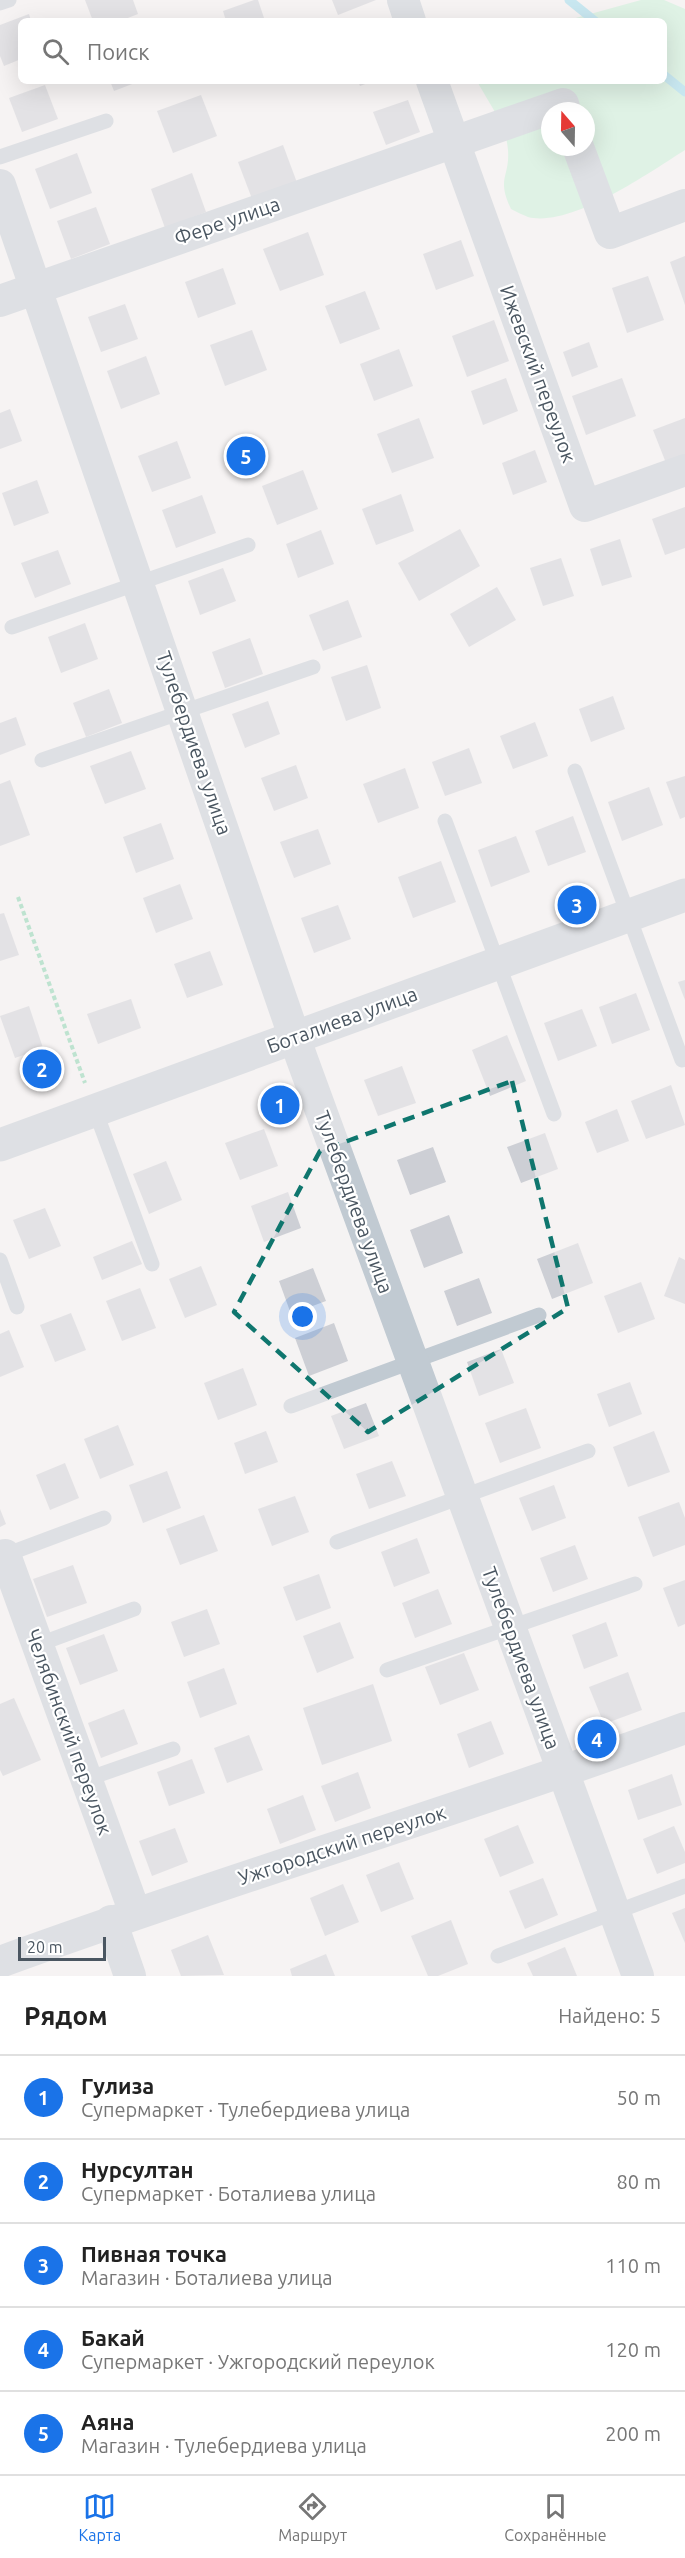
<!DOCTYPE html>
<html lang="ru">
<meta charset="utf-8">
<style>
:root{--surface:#fff;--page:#f6f6f6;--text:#222;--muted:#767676;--line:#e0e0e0;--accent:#1a73e8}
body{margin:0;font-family:Ubuntu,sans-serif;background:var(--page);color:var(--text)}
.compass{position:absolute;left:541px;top:102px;width:54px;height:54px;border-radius:50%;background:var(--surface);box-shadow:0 6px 24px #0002;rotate:340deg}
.scale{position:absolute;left:18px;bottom:15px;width:88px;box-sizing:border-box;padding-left:6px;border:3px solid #4a5661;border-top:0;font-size:16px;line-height:21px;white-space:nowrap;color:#4a5661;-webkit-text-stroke:4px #fff;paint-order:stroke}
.you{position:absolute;left:303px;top:1317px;width:21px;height:21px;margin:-15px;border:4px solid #fff;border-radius:50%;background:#1a73e8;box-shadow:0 0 0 9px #1a73e833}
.badge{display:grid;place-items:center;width:39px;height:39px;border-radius:50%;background:var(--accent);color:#fff;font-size:20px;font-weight:700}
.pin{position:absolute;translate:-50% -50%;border:3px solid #fff;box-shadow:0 2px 6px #0006}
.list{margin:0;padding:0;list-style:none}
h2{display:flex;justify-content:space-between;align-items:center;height:78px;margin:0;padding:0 24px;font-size:26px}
h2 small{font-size:20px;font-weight:400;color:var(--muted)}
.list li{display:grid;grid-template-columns:39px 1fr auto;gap:18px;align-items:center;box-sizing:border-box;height:84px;padding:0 24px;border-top:2px solid var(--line)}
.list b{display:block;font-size:22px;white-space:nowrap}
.list p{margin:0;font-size:20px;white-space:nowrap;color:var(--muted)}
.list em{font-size:20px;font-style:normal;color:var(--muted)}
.icon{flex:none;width:33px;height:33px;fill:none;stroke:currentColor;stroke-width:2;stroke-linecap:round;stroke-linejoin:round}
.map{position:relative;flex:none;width:685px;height:1976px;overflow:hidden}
.search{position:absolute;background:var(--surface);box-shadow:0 6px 24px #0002;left:18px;right:18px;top:18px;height:66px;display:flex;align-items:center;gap:15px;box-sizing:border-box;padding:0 21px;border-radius:9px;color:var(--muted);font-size:22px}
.sheet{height:498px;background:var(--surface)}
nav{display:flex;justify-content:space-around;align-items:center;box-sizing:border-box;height:84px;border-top:2px solid var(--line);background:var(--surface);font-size:16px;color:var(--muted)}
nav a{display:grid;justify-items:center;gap:3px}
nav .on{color:var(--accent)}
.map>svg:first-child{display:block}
.green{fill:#c3f1d5;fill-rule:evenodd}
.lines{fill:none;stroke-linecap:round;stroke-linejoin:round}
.stream{stroke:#90daee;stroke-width:9}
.building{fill:#cdcfd5}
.path{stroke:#7ad0a6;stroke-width:4;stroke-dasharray:4.5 3;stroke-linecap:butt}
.service{stroke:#c1cad2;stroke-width:15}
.minor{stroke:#c1cad2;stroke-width:32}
.tertiary{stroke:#c1cad2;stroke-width:33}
.marked{fill:none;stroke:#0f766e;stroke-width:4.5;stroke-dasharray:12 8;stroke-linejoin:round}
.labels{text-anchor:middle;stroke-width:4.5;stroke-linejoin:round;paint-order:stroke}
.street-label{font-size:20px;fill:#4a5661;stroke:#fff}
</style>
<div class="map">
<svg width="685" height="1976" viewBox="0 0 685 1976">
<rect width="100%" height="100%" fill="#f5f3f3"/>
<path class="green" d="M641,0H664L685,9V150C650,172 571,228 528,217C523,215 517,212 511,209C496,177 510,178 508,150C507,126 488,102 477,81H664V21H565ZM550,111H586V147H550Z"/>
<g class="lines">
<g class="stream">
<path d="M569,0L595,21"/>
<path d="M664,75L685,92"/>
</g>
</g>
<g class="building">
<path d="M85,0H133L138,14L120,21H93Z"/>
<path d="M254,0H258L265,21H226L223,11Z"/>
<path d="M332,0H376L338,15Z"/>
<path d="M29,14L31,21H21V59L4,66L0,56V25Z"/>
<path d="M110,81H140L114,91Z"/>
<path d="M358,81H373L360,86Z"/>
<path d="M45,85L58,119L22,132L9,98Z"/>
<path d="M201,95L217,136L173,153L157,111Z"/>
<path d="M408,100L420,132L386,145L373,112Z"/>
<path d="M283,145L299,188L254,204L238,162Z"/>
<path d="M77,153L92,193L50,209L35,169Z"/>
<path d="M192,173L206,212L165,228L151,189Z"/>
<path d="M96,207L110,244L71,259L57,221Z"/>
<path d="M308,232L324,275L280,291L263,249Z"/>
<path d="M461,240L474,276L436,290L423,254Z"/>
<path d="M685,256V305L670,262Z"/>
<path d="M223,268L236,304L198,318L185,282Z"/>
<path d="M648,276L664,320L627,333L612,288Z"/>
<path d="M365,291L380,329L340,344L325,306Z"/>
<path d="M125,304L138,339L101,352L88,317Z"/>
<path d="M494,320L509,361L467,377L452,336Z"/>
<path d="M252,330L267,370L225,386L210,345Z"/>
<path d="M589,342L598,367L572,377L563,352Z"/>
<path d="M399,349L413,386L374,401L360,364Z"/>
<path d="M146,356L160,394L121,409L107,371Z"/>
<path d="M506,378L518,411L483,425L471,391Z"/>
<path d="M622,378L636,416L586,435L572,396Z"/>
<path d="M10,409L22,441L0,449V413Z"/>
<path d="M419,418L434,458L392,473L377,434Z"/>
<path d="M685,418V455L666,463L653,430Z"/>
<path d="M177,441L191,478L152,492L138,456Z"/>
<path d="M535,450L547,482L513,495L502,463Z"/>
<path d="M303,470L318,509L277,525L262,486Z"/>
<path d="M37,480L49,513L14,526L2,493Z"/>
<path d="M401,494L414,531L376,545L362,509Z"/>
<path d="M202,495L216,533L176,548L162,510Z"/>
<path d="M685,507V548L665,555L652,519Z"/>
<path d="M460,529L480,566L419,601L398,563Z"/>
<path d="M321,530L334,564L298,578L286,544Z"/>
<path d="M620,539L632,577L602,586L590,549Z"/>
<path d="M58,550L71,584L35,598L21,563Z"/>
<path d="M561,558L574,596L543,606L530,568Z"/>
<path d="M223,568L236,601L200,615L188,581Z"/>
<path d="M497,587L516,620L469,647L450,614Z"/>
<path d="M348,600L362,637L323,651L309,615Z"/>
<path d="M85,623L98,659L61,673L48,637Z"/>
<path d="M250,638L263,674L225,688L212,652Z"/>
<path d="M367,665L381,708L346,721L331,677Z"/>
<path d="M109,689L122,723L86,737L73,703Z"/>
<path d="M613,696L625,729L591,742L579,709Z"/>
<path d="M268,701L280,734L245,748L232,714Z"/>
<path d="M16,717L26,745L0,755V723Z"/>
<path d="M535,722L548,756L513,769L500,736Z"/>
<path d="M469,748L482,783L445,796L432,762Z"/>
<path d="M131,751L146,789L105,804L90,766Z"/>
<path d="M296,765L308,798L274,811L261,778Z"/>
<path d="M405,768L419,808L378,823L363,784Z"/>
<path d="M685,776V817L680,819L666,782Z"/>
<path d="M10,780L30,835L0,846V784Z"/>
<path d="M649,787L663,825L622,841L608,802Z"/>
<path d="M573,816L586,852L548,866L535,831Z"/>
<path d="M161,823L174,859L136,873L123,837Z"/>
<path d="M318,829L331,864L294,878L280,842Z"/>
<path d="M516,836L530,872L491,887L478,850Z"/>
<path d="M441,861L456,902L413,918L398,877Z"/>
<path d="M180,884L193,919L156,933L143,898Z"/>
<path d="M338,905L351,939L314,953L301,918Z"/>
<path d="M4,913L19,955L0,961V914Z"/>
<path d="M210,951L223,985L187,998L174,964Z"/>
<path d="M685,980V1000L678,982Z"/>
<path d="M636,993L650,1030L612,1044L599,1007Z"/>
<path d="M131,999L141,1028L98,1044L87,1014Z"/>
<path d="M29,1006L43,1048L15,1058L0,1016Z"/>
<path d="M582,1009L597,1046L558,1061L544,1023Z"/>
<path d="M507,1035L526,1081L490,1096L472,1050Z"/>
<path d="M402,1066L416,1103L378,1116L364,1080Z"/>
<path d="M671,1085L685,1125L646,1139L631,1101Z"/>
<path d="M617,1109L629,1141L597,1153L585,1122Z"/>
<path d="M264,1129L278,1166L240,1180L225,1143Z"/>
<path d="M545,1133L558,1169L521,1183L507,1147Z"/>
<path d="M433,1147L446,1182L410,1195L397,1160Z"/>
<path d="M166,1161L182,1200L149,1214L133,1174Z"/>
<path d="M288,1192L301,1228L264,1242L251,1206Z"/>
<path d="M45,1208L61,1246L29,1259L13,1220Z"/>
<path d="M449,1215L463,1253L424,1268L410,1230Z"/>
<path d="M132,1241L142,1264L102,1280L93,1257Z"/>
<path d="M578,1243L593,1283L552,1299L537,1259Z"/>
<path d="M679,1257L685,1260V1304L664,1296Z"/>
<path d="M201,1266L217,1305L185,1318L169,1279Z"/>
<path d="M313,1268L326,1301L291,1314L279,1281Z"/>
<path d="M479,1278L492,1313L457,1326L444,1291Z"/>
<path d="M641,1282L655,1319L618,1333L604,1296Z"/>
<path d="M140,1288L156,1328L122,1341L106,1301Z"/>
<path d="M71,1313L86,1350L55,1362L40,1325Z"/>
<path d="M334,1323L348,1361L309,1376L295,1338Z"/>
<path d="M9,1330L24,1367L0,1377V1334Z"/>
<path d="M501,1349L514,1383L479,1396L467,1362Z"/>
<path d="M243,1368L257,1405L218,1420L204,1383Z"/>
<path d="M630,1382L642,1414L609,1427L597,1394Z"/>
<path d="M366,1403L379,1436L344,1449L331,1416Z"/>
<path d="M526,1408L541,1448L500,1463L485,1423Z"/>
<path d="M118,1425L134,1465L100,1479L84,1439Z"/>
<path d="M266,1431L278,1462L245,1474L234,1443Z"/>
<path d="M654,1431L670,1472L628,1487L613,1447Z"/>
<path d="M392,1461L406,1496L369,1509L356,1474Z"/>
<path d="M65,1463L79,1498L50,1510L36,1475Z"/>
<path d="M167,1471L181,1508L143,1523L129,1485Z"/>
<path d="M554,1485L566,1518L532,1531L519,1498Z"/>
<path d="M295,1496L309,1532L272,1546L258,1509Z"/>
<path d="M679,1502L685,1518V1545L653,1557L638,1517Z"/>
<path d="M0,1509L6,1524L0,1527Z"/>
<path d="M204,1515L218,1551L180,1565L166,1529Z"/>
<path d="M417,1538L430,1573L394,1587L381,1552Z"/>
<path d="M575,1545L588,1579L553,1592L540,1558Z"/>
<path d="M73,1565L87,1603L47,1617L33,1579Z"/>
<path d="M319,1574L331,1608L296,1621L283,1587Z"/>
<path d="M685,1580V1624L678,1627L663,1588Z"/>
<path d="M438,1589L452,1624L415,1638L402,1603Z"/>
<path d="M207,1609L220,1644L184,1657L171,1622Z"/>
<path d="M340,1622L354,1658L317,1673L303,1636Z"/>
<path d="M606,1622L618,1656L584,1669L572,1635Z"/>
<path d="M104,1634L118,1671L80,1685L66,1648Z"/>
<path d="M464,1653L479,1690L440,1705L425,1667Z"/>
<path d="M224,1668L237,1704L200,1718L187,1682Z"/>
<path d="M628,1672L642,1710L604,1724L589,1687Z"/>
<path d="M373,1684L392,1741L322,1765L303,1708Z"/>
<path d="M14,1698L41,1760L3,1776L0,1770V1704Z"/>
<path d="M124,1709L138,1744L101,1758L88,1723Z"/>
<path d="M491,1721L504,1754L469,1768L457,1734Z"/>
<path d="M604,1724L611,1747L590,1754L582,1731Z"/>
<path d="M249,1735L263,1770L227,1783L214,1748Z"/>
<path d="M192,1759L205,1793L169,1806L157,1772Z"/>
<path d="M358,1772L371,1808L335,1822L321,1786Z"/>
<path d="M672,1774L682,1805L638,1820L628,1790Z"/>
<path d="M303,1795L316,1830L280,1844L267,1809Z"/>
<path d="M518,1825L534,1863L500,1877L484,1839Z"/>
<path d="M674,1826L685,1852V1863L657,1874L643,1839Z"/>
<path d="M175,1828L188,1862L152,1876L139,1841Z"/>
<path d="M399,1862L414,1899L381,1912L366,1875Z"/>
<path d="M543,1878L558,1915L525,1929L509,1891Z"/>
<path d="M343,1884L359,1922L325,1936L310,1898Z"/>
<path d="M685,1908V1943L672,1913Z"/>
<path d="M451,1920L468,1964L438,1976H428L411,1936Z"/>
<path d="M208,1935L224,1975L181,1976L171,1950Z"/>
<path d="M565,1947L577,1976H533L527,1963Z"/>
<path d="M326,1954L335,1976H292L290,1969Z"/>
</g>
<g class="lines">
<path class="path" d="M18,897L85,1083"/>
<g class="service">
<path d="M0,3L9,0"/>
<path d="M0,157L106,121"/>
<path d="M12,627L248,545"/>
<path d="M42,760L313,667"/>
<path d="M575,771L682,1060"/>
<path d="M445,821L554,1114"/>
<path d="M95,1110L152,1264"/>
<path d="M0,1260L17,1307"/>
<path d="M291,1406L539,1315"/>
<path d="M337,1542L588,1451"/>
<path d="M5,1555L104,1518"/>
<path d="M37,1645L134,1609"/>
<path d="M387,1670L635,1584"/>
<path d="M87,1779L173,1749"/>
<path d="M498,1956L685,1886"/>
</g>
<g class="minor">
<path d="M403,0L410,21"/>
<path d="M432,81L585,506L685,470"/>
<path d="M578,147L610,233L685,205"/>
<path d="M0,185L302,1059L638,1976"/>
<path d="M0,301L563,104L565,111"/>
<path d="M0,1557L5,1555L135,1913"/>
<path d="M111,1921L130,1976"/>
<path d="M0,1962C227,1879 458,1811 685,1728"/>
</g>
<path class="tertiary" d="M0,1145L685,895"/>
</g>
<path d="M0 0H685V1976H0ZM512,1081L568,1308L368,1432L234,1312L320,1151Z" fill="#f5f3f3" fill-opacity=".55" fill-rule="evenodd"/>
<path class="marked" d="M512,1081L568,1308L368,1432L234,1312L320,1151Z"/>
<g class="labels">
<g class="street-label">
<text transform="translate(227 221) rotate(-19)" y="7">Фере улица</text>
<text transform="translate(538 374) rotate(70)" y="7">Ижевский переулок</text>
<text transform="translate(194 743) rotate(71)" y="7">Тулебердиева улица</text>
<text transform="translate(342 1020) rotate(-20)" y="7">Боталиева улица</text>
<text transform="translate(354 1202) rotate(70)" y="7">Тулебердиева улица</text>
<text transform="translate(521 1658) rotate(70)" y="7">Тулебердиева улица</text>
<text transform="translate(69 1732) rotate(70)" y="7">Челябинский переулок</text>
<text transform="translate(342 1845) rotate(-18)" y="7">Ужгородский переулок</text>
</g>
</g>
</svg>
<svg class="compass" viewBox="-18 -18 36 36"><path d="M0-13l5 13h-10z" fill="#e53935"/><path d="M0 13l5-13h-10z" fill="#767676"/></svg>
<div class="scale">20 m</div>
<div class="you"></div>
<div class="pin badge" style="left:280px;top:1105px">1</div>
<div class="pin badge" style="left:42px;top:1069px">2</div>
<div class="pin badge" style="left:577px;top:905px">3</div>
<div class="pin badge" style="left:597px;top:1739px">4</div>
<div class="pin badge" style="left:246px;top:456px">5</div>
<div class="search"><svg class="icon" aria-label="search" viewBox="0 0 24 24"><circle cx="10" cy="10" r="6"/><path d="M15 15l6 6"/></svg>Поиск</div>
</div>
<section class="sheet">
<h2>Рядом<small>Найдено: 5</small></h2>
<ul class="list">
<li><span class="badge">1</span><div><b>Гулиза</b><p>Супермаркет · Тулебердиева улица</p></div><em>50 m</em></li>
<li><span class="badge">2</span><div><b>Нурсултан</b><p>Супермаркет · Боталиева улица</p></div><em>80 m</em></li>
<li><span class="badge">3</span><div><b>Пивная точка</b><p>Магазин · Боталиева улица</p></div><em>110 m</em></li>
<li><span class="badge">4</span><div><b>Бакай</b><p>Супермаркет · Ужгородский переулок</p></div><em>120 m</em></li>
<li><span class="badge">5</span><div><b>Аяна</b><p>Магазин · Тулебердиева улица</p></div><em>200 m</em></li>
</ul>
</section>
<nav>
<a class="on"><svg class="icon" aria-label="map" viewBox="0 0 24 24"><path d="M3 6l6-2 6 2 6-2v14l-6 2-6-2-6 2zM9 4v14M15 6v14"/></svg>Карта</a>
<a><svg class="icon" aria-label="directions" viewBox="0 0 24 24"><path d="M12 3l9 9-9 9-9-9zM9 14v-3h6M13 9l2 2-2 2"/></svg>Маршрут</a>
<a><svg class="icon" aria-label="saved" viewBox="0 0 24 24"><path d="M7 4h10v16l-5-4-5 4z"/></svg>Сохранённые</a>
</nav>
